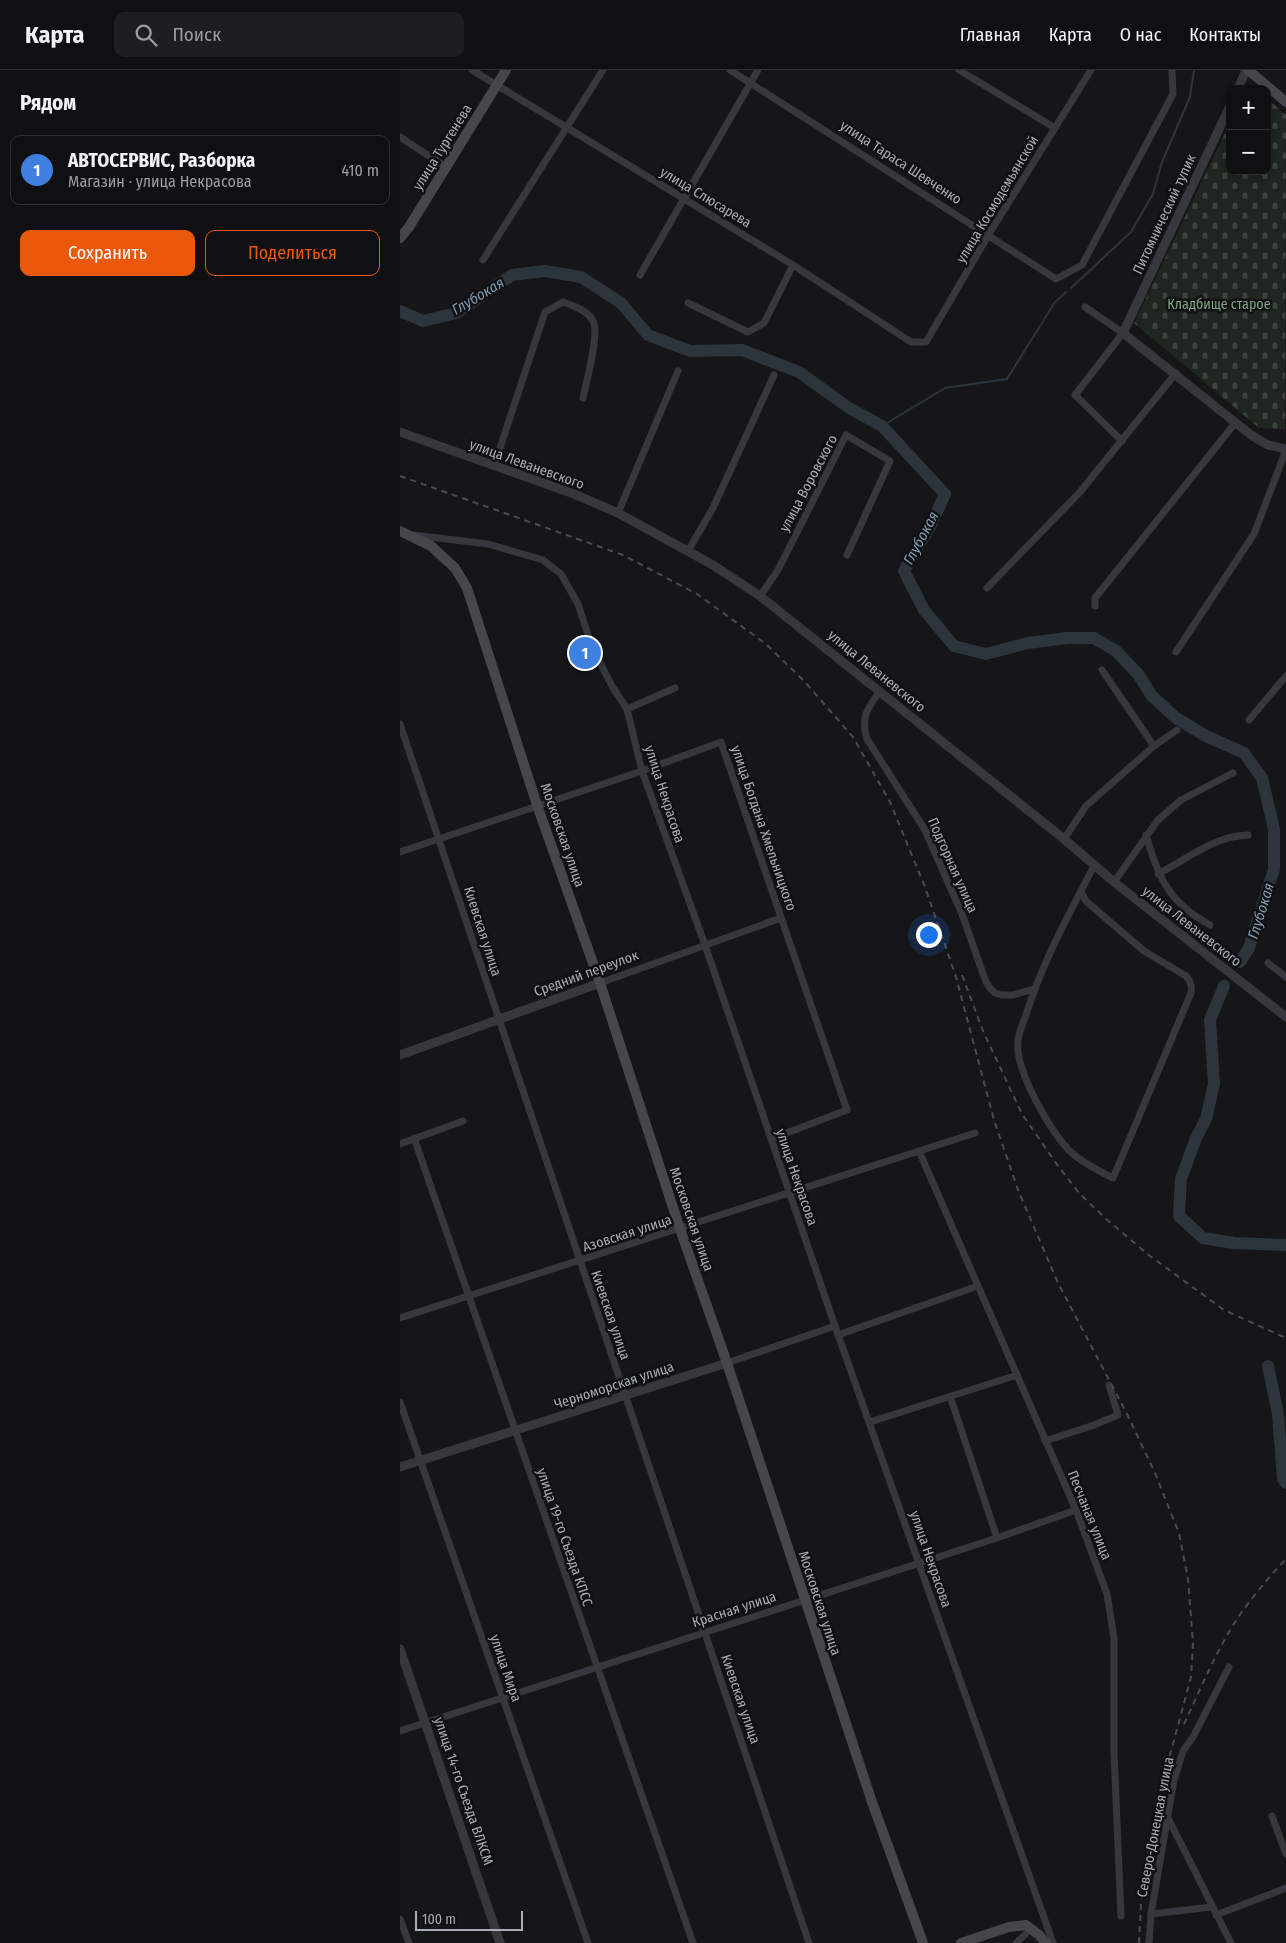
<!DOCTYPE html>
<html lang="ru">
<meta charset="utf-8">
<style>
:root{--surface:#101012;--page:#1e1e20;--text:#f1f3f6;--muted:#9c9d9f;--line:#303032;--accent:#ea580c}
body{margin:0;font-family:"Fira Sans Condensed",sans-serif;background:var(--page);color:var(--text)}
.controls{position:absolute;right:15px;top:15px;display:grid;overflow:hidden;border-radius:10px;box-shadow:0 2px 8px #0003}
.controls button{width:45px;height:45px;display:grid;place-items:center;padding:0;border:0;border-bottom:1px solid var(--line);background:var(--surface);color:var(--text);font:25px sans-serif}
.scale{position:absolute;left:15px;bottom:12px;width:108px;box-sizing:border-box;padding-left:5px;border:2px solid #a8adb8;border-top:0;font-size:14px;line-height:18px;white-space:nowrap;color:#a8adb8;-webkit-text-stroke:4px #111113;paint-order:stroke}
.you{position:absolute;left:528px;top:864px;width:18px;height:18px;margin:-12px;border:4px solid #fff;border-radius:50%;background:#1a73e8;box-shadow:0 0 0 8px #1a73e833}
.badge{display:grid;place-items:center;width:32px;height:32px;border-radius:50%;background:var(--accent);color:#fff;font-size:16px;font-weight:700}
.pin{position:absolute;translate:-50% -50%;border:2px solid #fff;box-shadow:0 1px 5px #0006}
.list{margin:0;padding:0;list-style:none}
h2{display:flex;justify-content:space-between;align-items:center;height:65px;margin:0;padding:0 20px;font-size:21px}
h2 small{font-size:16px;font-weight:400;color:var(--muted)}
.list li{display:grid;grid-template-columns:32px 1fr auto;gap:15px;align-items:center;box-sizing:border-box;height:70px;margin:0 10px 10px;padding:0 10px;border:1px solid var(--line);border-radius:10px}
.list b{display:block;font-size:19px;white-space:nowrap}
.list p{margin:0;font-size:16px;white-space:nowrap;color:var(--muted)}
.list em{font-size:16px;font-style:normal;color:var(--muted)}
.actions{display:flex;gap:10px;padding:15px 20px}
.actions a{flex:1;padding:11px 0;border:1px solid var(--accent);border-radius:10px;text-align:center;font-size:18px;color:var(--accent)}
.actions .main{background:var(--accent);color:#fff}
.icon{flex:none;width:28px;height:28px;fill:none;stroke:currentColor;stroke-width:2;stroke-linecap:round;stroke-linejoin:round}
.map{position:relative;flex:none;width:886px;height:1873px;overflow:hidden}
header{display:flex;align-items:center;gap:30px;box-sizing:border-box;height:70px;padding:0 25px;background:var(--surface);border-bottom:1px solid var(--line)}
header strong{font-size:24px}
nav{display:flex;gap:28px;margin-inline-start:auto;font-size:18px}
.search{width:350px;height:45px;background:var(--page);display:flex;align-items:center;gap:12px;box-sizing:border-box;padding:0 18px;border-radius:10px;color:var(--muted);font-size:19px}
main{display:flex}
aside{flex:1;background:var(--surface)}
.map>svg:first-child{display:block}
.cemetery{fill:url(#cemetery-stones)}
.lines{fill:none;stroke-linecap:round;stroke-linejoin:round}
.stream{stroke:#2c353c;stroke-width:2}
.river{stroke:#2c353c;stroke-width:12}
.minor{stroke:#37383d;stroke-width:7}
.tertiary{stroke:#37383d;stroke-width:9}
.secondary{stroke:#45474d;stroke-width:10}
.rail{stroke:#4a4c52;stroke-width:2;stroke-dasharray:6 5;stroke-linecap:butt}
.labels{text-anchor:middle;stroke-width:5;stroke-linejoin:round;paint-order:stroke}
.street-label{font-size:14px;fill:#a8adb8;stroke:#111113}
.park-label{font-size:14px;fill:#7fa381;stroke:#111113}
.water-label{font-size:15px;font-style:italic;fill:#7f9bb3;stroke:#111113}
</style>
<header>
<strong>Карта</strong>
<div class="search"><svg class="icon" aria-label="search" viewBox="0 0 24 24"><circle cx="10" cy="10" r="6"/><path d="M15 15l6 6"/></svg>Поиск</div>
<nav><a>Главная</a><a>Карта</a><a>О нас</a><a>Контакты</a></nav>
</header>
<main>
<aside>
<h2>Рядом<small></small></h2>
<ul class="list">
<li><span class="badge" style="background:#3f7fe0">1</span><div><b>АВТОСЕРВИС, Разборка</b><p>Магазин · улица Некрасова</p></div><em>410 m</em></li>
</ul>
<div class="actions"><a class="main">Сохранить</a><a>Поделиться</a></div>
</aside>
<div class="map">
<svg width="886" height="1873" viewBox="0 0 886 1873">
<defs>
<pattern id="cemetery-stones" width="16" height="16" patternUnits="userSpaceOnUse" patternTransform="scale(1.25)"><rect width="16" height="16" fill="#1e261f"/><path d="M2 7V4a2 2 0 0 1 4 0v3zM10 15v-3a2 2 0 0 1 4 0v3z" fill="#3c433d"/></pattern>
</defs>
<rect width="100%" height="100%" fill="#161618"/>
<path class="cemetery" d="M867,28L886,45L885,359L859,358L734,253L830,53V101H867Z"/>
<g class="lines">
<g class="stream">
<path d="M671,218L731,162L753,124L762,92L790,27L794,0"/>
<path d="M482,356L545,318L607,309L655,232L666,222"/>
</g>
<g class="river">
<path d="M0,241L23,251L56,243L112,205L145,201L181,207L221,233L248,265L290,281L342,280L399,302L449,338L482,356L545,424L531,455L504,501L524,540L554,576L586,584L628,573L667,568H694L716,581L738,604L752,626L776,648L806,666L844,683L862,708L874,759V799L849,878L840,892"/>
<path d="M824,916L810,950L814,1014L806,1049L796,1068L781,1109L779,1146L803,1168L834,1173L886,1175"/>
<path d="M868,1296L878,1344L883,1409L886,1413"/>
</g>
<g class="minor">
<path d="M72,0L393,195L511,272H526L589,164L691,0"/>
<path d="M330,0L656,209L682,195L773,24L772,0"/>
<path d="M559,0L655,58"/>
<path d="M0,67L46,97"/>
<path d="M83,190L203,0"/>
<path d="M240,205L358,0"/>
<path d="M288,233L348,262L364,253L393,195"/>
<path d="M685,237L723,263L675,325L722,371"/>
<path d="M94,396L145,242L163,232C173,236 187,240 193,251C200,263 186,313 183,328"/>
<path d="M218,443L278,301"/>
<path d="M13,465L88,474L143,490L161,504L178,534L192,577L212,616L227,639L242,701L305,875L435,1256L653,1873"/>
<path d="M288,481L313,438L374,305"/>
<path d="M587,518L680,422L776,303"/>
<path d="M360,526L378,500L446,365L490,391L447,485"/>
<path d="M695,536V528L836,352"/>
<path d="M776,582L854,464L886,380"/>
<path d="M702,600L754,676"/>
<path d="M480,621C468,637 460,648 467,669L525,760L562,844L586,912L590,918L595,923L602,925H613L634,919"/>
<path d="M227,639L275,618"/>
<path d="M849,650L886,606"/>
<path d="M0,654L409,1873"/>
<path d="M746,765C759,808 768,832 810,855"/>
<path d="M664,769L686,736L754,676L777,660"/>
<path d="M0,782L242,701L321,672L447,1040L371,1069"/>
<path d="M758,804C788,789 813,766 848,765"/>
<path d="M714,812L758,750L781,730L833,703"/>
<path d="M681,822L686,831L694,838L744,881L786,906C791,912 792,916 791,923L713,1108C699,1101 685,1094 673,1084C652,1066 614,999 618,970C619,962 623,953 626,945C642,893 669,844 694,796"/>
<path d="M868,893L886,907"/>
<path d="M200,913L381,848"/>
<path d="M14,1068L293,1873"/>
<path d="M0,1074L63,1051"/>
<path d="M519,1081L676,1440L707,1524L714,1568V1682L721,1846"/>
<path d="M0,1248L575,1063"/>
<path d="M438,1265L578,1216"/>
<path d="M327,1293L435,1256"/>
<path d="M550,1326L597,1468"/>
<path d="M0,1332L188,1873"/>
<path d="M470,1352L617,1305"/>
<path d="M645,1371L694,1355L718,1345L709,1315"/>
<path d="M0,1661L597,1468L676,1440"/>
<path d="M872,1746L886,1784"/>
<path d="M768,1748L831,1873"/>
<path d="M751,1844L812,1837"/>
<path d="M816,1845L886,1818"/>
<path d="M0,1849L9,1873"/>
<path d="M616,1873L631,1859"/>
<path d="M749,1873L751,1844L774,1710L783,1681L793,1667L829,1597"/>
</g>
<g class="tertiary">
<path d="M838,19L846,0"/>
<path d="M830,36L723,263L851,365L868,375L886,379"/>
<path d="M0,362L174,424L218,443L313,495L360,526L664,769L714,812L886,947"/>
<path d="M0,985L200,913"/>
<path d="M0,1397L327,1293"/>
<path d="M0,1579L100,1873"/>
</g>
<g class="secondary">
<path d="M848,0L886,32"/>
<path d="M0,168L9,157L106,0"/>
<path d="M0,461L31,476L55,498L67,518L137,735L200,913L280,1159L327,1293L472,1732L523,1873"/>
<path d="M561,1873L609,1857L626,1855L639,1865L646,1873"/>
</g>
<g class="rail">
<path d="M0,406L223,485L297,524L366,574L404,611L453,667L490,732L525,817L556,907L594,1050L618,1120L658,1213L727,1344L755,1403L779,1463L788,1509L793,1573L791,1607L762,1715"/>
<path d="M562,905L583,961L622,1044L656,1093L679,1123L706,1149L750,1186L824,1240L886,1268"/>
<path d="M784,1654C801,1618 817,1579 839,1546C853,1526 869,1507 886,1489"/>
<path d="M739,1873L741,1834L751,1764L764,1710"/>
</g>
</g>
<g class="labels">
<g class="street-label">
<text transform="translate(42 77) rotate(-58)" y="5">улица Тургенева</text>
<text transform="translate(501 92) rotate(33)" y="5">улица Тараса Шевченко</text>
<text transform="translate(306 127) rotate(31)" y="5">улица Слюсарева</text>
<text transform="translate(597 129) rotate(-59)" y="5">улица Космодемьянской</text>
<text transform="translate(764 144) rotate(-65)" y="5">Питомнический тупик</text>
<text transform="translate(127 394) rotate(20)" y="5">улица Леваневского</text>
<text transform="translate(408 413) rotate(-62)" y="5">улица Воровского</text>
<text transform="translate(477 601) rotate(39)" y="5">улица Леваневского</text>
<text transform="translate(265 724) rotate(72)" y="5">улица Некрасова</text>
<text transform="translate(364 758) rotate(71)" y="5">улица Богдана Хмельницкого</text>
<text transform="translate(163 765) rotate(71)" y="5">Московская улица</text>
<text transform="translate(553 795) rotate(66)" y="5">Подгорная улица</text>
<text transform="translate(792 856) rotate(38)" y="5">улица Леваневского</text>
<text transform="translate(83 861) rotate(72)" y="5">Киевская улица</text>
<text transform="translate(186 903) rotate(-20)" y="5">Средний переулок</text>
<text transform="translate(397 1107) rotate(71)" y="5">улица Некрасова</text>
<text transform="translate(292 1149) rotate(71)" y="5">Московская улица</text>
<text transform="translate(227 1163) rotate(-18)" y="5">Азовская улица</text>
<text transform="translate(211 1245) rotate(71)" y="5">Киевская улица</text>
<text transform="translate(214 1315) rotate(-18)" y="5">Черноморская улица</text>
<text transform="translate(690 1445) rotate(68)" y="5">Песчаная улица</text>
<text transform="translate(165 1467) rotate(71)" y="5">улица 19-го Съезда КПСС</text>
<text transform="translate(531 1489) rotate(71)" y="5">улица Некрасова</text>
<text transform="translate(420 1533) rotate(72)" y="5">Московская улица</text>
<text transform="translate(334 1539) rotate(-18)" y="5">Красная улица</text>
<text transform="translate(106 1598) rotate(71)" y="5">улица Мира</text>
<text transform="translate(341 1629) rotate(71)" y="5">Киевская улица</text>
<text transform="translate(64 1721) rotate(71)" y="5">улица 14-го Съезда ВЛКСМ</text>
<text transform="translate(755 1757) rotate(-79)" y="5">Северо-Донецкая улица</text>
</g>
<g class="park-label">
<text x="819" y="239">Кладбище старое</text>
</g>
<g class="water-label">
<text transform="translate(78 226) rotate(-31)" y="5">Глубокая</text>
<text transform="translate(521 468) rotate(-62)" y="5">Глубокая</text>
<text transform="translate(861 841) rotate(-73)" y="5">Глубокая</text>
</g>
</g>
</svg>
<div class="controls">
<button>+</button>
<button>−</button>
</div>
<div class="scale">100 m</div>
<div class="you"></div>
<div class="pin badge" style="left:185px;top:583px;background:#3f7fe0">1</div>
</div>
</main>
